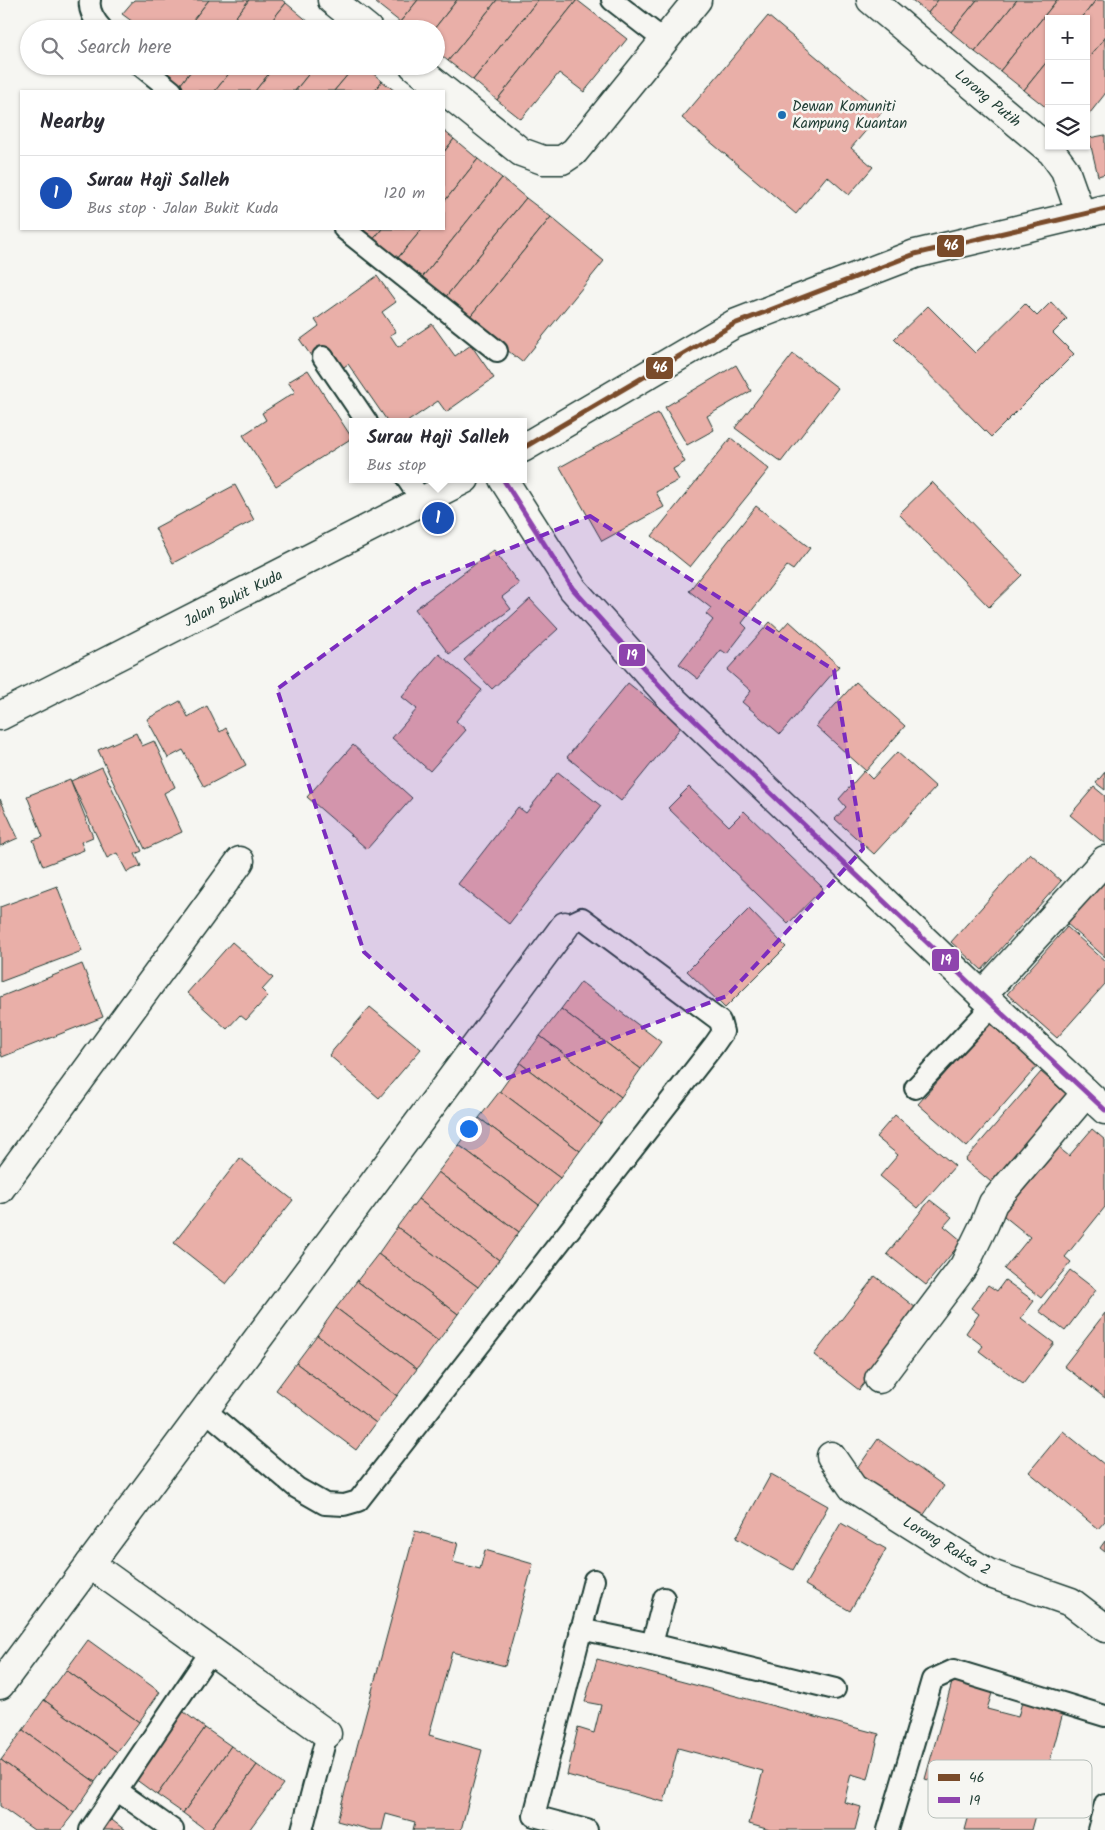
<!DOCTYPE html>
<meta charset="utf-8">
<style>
:root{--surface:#fff;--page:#f7f7f7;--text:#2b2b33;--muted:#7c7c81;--line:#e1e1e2;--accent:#0b8043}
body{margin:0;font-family:Kalam,sans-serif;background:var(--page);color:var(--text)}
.controls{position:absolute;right:15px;top:15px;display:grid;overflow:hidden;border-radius:0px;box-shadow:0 1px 4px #0004}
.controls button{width:45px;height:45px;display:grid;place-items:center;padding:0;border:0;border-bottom:1px solid var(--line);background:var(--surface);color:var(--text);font:25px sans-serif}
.you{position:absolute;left:468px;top:1128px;width:18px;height:18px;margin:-12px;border:4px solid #fff;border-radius:50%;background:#1a73e8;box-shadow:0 0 0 8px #1a73e833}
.badge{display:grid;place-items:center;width:32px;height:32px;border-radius:50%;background:var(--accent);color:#fff;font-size:16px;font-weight:700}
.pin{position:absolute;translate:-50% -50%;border:2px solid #fff;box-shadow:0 1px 5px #0006}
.popup{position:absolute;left:349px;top:418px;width:178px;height:65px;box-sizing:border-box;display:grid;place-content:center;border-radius:0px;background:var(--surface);filter:drop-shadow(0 1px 4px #0005);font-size:16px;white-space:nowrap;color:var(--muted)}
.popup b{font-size:19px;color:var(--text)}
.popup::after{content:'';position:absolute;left:50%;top:100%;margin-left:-10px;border:10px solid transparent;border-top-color:var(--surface)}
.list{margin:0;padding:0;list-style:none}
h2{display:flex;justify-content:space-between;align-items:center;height:65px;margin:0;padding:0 20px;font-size:21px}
h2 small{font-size:16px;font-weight:400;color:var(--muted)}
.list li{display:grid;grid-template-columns:32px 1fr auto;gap:15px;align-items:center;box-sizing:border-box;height:75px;padding:0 20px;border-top:1px solid var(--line)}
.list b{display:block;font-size:19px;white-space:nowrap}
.list p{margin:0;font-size:16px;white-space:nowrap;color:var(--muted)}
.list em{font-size:16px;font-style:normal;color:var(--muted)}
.icon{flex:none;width:28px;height:28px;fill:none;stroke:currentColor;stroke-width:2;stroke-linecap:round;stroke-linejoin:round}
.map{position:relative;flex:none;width:1105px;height:1830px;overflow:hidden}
.search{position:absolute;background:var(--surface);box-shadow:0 1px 4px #0004;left:20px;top:20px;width:425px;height:55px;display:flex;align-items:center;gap:12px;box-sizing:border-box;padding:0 18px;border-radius:28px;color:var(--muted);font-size:19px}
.panel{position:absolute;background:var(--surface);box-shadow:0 1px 4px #0004;left:20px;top:90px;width:425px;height:140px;border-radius:0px}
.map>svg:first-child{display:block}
.building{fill:#e9afa8;stroke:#1f3d34}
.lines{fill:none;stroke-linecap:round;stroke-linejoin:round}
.lane-casing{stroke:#1f3d34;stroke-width:24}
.street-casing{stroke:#1f3d34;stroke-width:31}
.secondary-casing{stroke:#1f3d34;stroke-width:31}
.lane{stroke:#f6f6f2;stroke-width:20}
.street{stroke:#f6f6f2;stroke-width:28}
.secondary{stroke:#f6f6f2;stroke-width:28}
.bus-1-casing{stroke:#f6f6f2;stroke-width:9}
.bus-2-casing{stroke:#f6f6f2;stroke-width:9}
.bus-1{stroke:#7a4b2a;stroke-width:5}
.bus-2{stroke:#8e44ad;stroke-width:5}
.marked{fill:#7b2cbf;fill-opacity:0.2;stroke:#7b2cbf;stroke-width:4;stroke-dasharray:10 6;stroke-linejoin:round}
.poi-dot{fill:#1f6fb2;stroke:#f6f6f2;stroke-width:2}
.labels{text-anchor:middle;stroke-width:5;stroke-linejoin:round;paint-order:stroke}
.street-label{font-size:15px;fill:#1f3d34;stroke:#f6f6f2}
.poi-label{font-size:15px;fill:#1f3d34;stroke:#f6f6f2;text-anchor:start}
.key{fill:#f6f6f2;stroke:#b6beb9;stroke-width:1}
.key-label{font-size:14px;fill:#1f3d34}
.line-badge{stroke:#f6f6f2;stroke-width:2}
.badge-label{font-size:14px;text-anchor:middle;font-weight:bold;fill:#fff}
</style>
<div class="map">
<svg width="1105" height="1830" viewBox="0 0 1105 1830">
<rect width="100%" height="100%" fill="#f6f6f2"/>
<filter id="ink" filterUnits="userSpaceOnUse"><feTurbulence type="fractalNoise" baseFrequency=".02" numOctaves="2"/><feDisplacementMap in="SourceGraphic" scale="10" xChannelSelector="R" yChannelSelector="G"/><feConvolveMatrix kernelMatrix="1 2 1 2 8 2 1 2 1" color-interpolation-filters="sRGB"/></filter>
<g filter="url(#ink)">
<g class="building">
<path d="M134,0H209L186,29H134L137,25L122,14Z"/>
<path d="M209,0H249L226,29H186Z"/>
<path d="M249,0H282L286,3L265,29H226Z"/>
<path d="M378,0H418L400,22L376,3Z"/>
<path d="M418,0H457L434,29H408L400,22Z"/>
<path d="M457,0H497L448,61L436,51V29H434Z"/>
<path d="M497,0H538L473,80L448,61Z"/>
<path d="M538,0H577L497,100L473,80Z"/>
<path d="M577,0L627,39L584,92L559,73L521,119L497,100Z"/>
<path d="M912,0H938L928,13Z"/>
<path d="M938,0H977L951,32L928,13Z"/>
<path d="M977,0H1017L975,52L951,32Z"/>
<path d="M1017,0H1057L1000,71L975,52Z"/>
<path d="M1057,0H1096L1081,19H1049V59L1024,90L1000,71Z"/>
<path d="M1096,0H1105V38L1086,61V19H1081Z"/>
<path d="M286,3L310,23L305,29H265Z"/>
<path d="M768,16L882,112L851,148L873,167L849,195L827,176L796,214L682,118Z"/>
<path d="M310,23L317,29H305Z"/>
<path d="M1105,38V94L1086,118V61Z"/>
<path d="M1049,59V108L1048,109L1024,90Z"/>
<path d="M156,66H195L180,85Z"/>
<path d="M195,66H235L215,91H187L180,85Z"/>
<path d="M235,66H275L255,91H215Z"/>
<path d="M275,66H315L295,91H255Z"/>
<path d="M315,66H355L334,91H295Z"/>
<path d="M355,66H364L382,81L374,91H334Z"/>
<path d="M382,81L395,91H374Z"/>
<path d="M444,131L454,139L444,152Z"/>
<path d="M1105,135V174L1098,176L1089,138Z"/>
<path d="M454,139L478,159L444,202V152Z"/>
<path d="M478,159L502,178L420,280L396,260L422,229H444V202Z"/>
<path d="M502,178L526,198L444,299L420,280Z"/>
<path d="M526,198L551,217L468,319L444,299Z"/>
<path d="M551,217L604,261L522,362L468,319Z"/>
<path d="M357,229H382L372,241Z"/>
<path d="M382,229H422L396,260L372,241Z"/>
<path d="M377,276L396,302L382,312L396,332L390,335L398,347L432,324L455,356L471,345L494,378L446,412L438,401L407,422H388L348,364L327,379L300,340L319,326L315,320Z"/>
<path d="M1051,302L1067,319L1053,333L1074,354L991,437L894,339L928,306L975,353L1025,304L1037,316Z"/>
<path d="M793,354L838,388L781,462L735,428Z"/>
<path d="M736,365L751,391L707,416L714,430L687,445L665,407Z"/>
<path d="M308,370L352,438L276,486L243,435L266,420L262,413L295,392L288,382Z"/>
<path d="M658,413L685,462L673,469L679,480L656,492L664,507L602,541L560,467Z"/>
<path d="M731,438L769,469L690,567L652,536Z"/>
<path d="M932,482L1022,575L989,607L899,514Z"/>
<path d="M235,485L254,520L173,563L155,528Z"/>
<path d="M756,506L810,548L793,570L787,566L742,623L747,628L727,654L721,650L698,679L679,664L713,620L706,614L711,608L689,591Z"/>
<path d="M494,550L519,584L502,597L511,609L449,654L415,609Z"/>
<path d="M530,599L558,629L492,689L464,660Z"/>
<path d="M789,621L839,666L780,734L742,702L751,691L727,670L770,622L780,631Z"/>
<path d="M439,654L482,690L456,721L466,730L430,771L392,738L417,709L402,697Z"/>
<path d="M856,682L905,726L866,771L816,726Z"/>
<path d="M628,683L682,726L621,801L567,757Z"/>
<path d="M180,701L188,717L207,706L220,732L226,728L246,765L204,787L183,750L168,758L147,719Z"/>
<path d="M136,733L142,746L154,741L175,787L164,793L182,832L145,849L98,750Z"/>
<path d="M353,745L412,798L367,849L307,797Z"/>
<path d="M897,752L936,787L874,854L835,819L846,807L839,799L864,771L872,779Z"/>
<path d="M102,767L142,851L135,854L141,866L127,872L117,853L107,858L71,781Z"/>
<path d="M558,772L601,806L509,924L458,884L518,807L526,813Z"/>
<path d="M1105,772V790L1096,783Z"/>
<path d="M70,779L93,837L81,842L84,850L43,866L33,840L43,837L27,796Z"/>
<path d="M689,787L729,826L744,811L823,888L788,924L668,808Z"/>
<path d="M1094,787L1105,796V844L1070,815Z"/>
<path d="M0,799L18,838L0,846Z"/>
<path d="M1030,853L1061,881L982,970L951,942Z"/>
<path d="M1105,879V957L1066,923Z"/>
<path d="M57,886L82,951L0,982V907Z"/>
<path d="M749,909L786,947L725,1008L687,971Z"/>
<path d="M1067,927L1105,961V984L1057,1038L1007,994Z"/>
<path d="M232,942L273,978L262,990L268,996L246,1020L240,1015L227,1029L187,993Z"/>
<path d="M82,964L103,1017L2,1057L0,1051V997Z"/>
<path d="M581,982L661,1042L641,1069L561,1009Z"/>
<path d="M370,1007L421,1049L379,1098L329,1055Z"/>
<path d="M561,1009L641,1069L621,1097L540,1036Z"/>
<path d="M989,1023L1038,1065L967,1147L918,1104Z"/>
<path d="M540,1036L621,1097L600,1124L520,1063Z"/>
<path d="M520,1063L600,1124L580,1151L500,1091Z"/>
<path d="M1041,1072L1072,1099L997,1187L965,1160Z"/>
<path d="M500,1091L580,1151L560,1178L479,1118Z"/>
<path d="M895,1115L955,1166L918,1208L880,1176L898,1155L876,1137Z"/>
<path d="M479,1118L560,1178L539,1205L459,1145Z"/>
<path d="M1092,1129L1105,1140V1207L1065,1257L1071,1262L1041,1298L1004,1269L1030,1237L999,1212L1054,1144L1069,1156Z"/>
<path d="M459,1145L539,1205L519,1232L438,1172Z"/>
<path d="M240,1158L293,1200L226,1284L174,1243Z"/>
<path d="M438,1172L519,1232L499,1260L418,1199Z"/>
<path d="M418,1199L499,1260L478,1287L397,1227Z"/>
<path d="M930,1200L952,1217L944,1226L962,1241L926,1285L887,1254Z"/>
<path d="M397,1227L478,1287L458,1314L378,1254Z"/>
<path d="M378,1254L458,1314L438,1341L357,1281Z"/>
<path d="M1070,1270L1096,1290L1065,1331L1039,1311Z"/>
<path d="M875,1276L920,1311L859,1390L814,1355Z"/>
<path d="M1005,1280L1034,1301L1021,1318L1054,1343L1023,1384L979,1351L983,1346L966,1333L979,1314L971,1308L988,1285L997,1291Z"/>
<path d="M357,1281L438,1341L417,1369L336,1308Z"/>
<path d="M336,1308L417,1369L397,1396L317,1335Z"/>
<path d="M1105,1313V1398L1064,1366Z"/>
<path d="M317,1335L397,1396L376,1423L296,1363Z"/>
<path d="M296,1363L376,1423L356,1450L276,1390Z"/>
<path d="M1063,1431L1105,1465V1521L1098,1529L1029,1472Z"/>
<path d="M878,1439L944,1486L918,1523L852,1476Z"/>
<path d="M771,1474L828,1506L793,1570L736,1538Z"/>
<path d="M841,1523L886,1549L850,1611L805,1585Z"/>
<path d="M415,1531L458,1543L453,1562L480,1569L485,1550L533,1564L505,1666L452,1652L429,1735L482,1750L461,1830H413L415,1822L386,1814L382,1830H371L337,1821Z"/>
<path d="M1105,1541V1552L1100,1548Z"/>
<path d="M88,1640L160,1692L139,1722L66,1670Z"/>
<path d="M597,1659L879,1734L868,1779L851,1774L844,1802L861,1807L855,1830H770L749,1824L763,1771L678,1748L664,1802L567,1775L578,1728L594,1733L601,1705L585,1702Z"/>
<path d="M66,1670L139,1722L117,1752L44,1700Z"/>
<path d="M953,1679L993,1690L987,1709L1018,1717L1023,1698L1064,1709L1031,1830H965L975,1793L925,1779Z"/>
<path d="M44,1700L117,1752L95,1782L23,1730Z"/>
<path d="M180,1709L205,1728L157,1795L131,1776Z"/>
<path d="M205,1728L231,1746L183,1813L157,1795Z"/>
<path d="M23,1730L95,1782L74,1813L1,1760Z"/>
<path d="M231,1746L257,1765L210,1830H206L183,1813Z"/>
<path d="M1,1760L74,1813L61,1830H34L0,1806V1762Z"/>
<path d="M257,1765L283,1784L249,1830H210Z"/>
<path d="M104,1814L125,1830H92Z"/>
</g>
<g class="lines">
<g class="lane-casing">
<g id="lane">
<path d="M90,0C88,11 95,21 102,29"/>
<path d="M612,0L665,41"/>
<path d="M141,66L172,91"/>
<path d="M344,229L497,351"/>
<path d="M323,357L367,422"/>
<path d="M407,479L422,501"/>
<path d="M915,1088L993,1005"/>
<path d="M205,1410L297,1488L325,1504L344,1505L358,1501L714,1045L723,1032L720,1021L582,918L565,926"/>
<path d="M580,1629L652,1644L835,1689"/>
<path d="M652,1644L664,1598"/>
<path d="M118,1791L173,1830"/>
<path d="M90,1830L211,1651"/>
<path d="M302,1830L327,1734"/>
<path d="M587,1830L534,1816L594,1580"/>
<path d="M888,1830L932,1680L954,1670L1105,1716"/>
<path d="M1098,1830L1105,1804"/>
</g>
</g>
<g class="street-casing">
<g id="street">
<path d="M332,0L368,29"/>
<path d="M871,0L1052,152L1065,170L1081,215"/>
<path d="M414,66L521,152L543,160H562L574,152L583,141L697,0"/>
<path d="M503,479L573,589L668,695L982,995L1105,1110"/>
<path d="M982,995L1105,860"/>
<path d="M0,1189L240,861"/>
<path d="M879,1379L964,1266L985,1223L993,1203L1086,1093"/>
<path d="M831,1456L853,1488L988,1573L1071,1602L1105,1628"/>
<path d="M90,1564L327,1734"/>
<path d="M0,1685L565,926"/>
</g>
</g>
<g class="secondary-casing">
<g id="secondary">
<path d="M523,448L734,324L915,254L1105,209"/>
<path d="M0,716L465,479"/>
</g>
</g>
<use href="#lane" class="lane"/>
<use href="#street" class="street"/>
<use href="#secondary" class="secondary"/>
<g class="bus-1-casing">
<path id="bus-1" d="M523,448L734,324L915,254L1105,209"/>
</g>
<g class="bus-2-casing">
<path id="bus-2" d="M503,479L573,589L668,695L982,995L1105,1110"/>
</g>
<use href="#bus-1" class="bus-1"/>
<use href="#bus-2" class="bus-2"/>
</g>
</g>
<path class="marked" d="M590,516L834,670L863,849L727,996L505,1079L364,952L277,689L420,585Z"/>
<circle class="poi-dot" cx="782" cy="115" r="5"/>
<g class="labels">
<g class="street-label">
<text transform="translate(988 98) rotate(40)" y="5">Lorong Putih</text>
<text transform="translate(233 598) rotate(-27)" y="5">Jalan Bukit Kuda</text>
<text transform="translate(947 1546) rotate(31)" y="5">Lorong Raksa 2</text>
</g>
<g class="poi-label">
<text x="792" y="111">Dewan Komuniti<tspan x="792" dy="17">Kampung Kuantan</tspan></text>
</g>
</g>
<rect x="928" y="1760" width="164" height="58" rx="8" class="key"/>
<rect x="938" y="1774" width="22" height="7" fill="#7a4b2a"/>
<rect x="938" y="1797" width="22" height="6" fill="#8e44ad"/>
<g class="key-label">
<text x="969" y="1782">46</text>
<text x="969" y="1805">19</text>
</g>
<g class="line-badge">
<rect x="936" y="234" width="29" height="24" rx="5" fill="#7a4b2a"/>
<rect x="645" y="356" width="29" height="24" rx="5" fill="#7a4b2a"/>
<rect x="618" y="643" width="28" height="24" rx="5" fill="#8e44ad"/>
<rect x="931" y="948" width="29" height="24" rx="5" fill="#8e44ad"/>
</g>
<g class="badge-label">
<text x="951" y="250">46</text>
<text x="660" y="372">46</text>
<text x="632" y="660">19</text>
<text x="946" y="965">19</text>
</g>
</svg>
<div class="controls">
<button>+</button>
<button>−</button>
<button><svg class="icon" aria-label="layers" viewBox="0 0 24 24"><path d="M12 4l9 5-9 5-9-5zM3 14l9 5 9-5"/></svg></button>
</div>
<div class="you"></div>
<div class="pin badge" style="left:438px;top:518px;background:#1a4fb4">1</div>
<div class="popup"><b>Surau Haji Salleh</b>Bus stop</div>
<div class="search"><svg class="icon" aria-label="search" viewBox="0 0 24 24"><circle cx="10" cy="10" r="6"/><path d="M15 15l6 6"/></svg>Search here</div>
<section class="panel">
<h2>Nearby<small></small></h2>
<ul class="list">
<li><span class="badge" style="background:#1a4fb4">1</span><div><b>Surau Haji Salleh</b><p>Bus stop · Jalan Bukit Kuda</p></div><em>120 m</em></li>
</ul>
</section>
</div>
